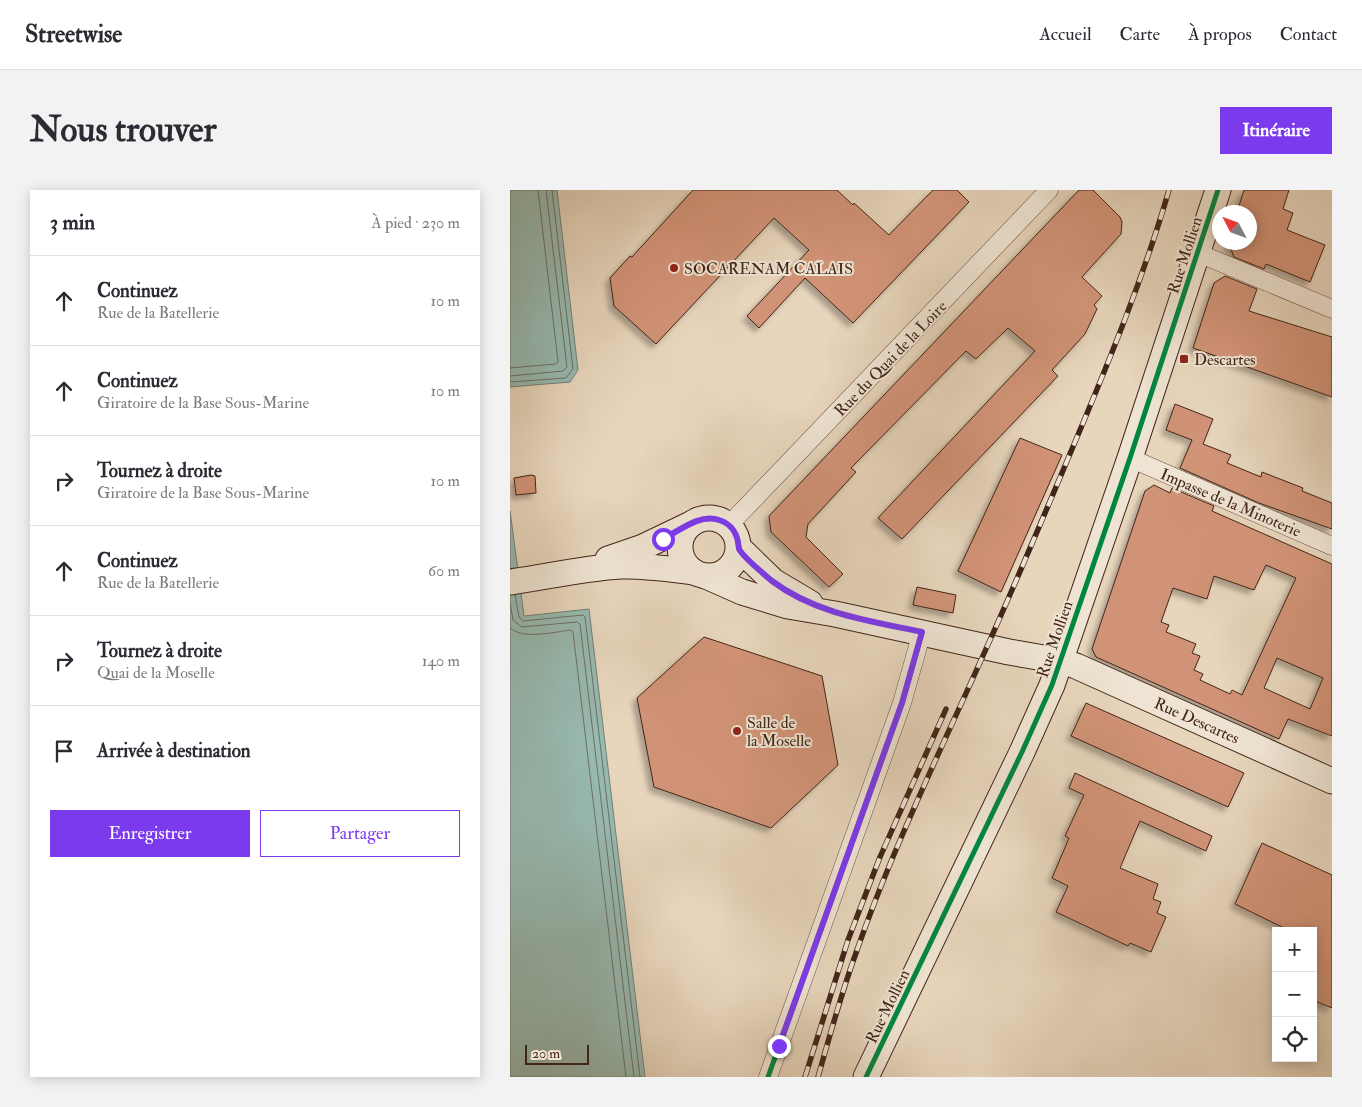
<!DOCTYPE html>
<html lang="fr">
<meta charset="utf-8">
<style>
:root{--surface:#fff;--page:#f2f2f3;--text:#2b2b33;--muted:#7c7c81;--line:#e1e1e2;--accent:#7c3aed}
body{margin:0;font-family:"IM FELL Double Pica",serif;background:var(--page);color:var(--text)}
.controls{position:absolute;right:15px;bottom:15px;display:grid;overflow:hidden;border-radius:0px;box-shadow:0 2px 12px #0003}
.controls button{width:45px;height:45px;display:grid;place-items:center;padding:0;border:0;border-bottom:1px solid var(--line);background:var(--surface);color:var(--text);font:25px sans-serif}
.compass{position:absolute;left:702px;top:15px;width:45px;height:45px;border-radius:50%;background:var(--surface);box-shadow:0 2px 12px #0003;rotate:311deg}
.scale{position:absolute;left:15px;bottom:12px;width:64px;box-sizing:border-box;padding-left:5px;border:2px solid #422518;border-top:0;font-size:14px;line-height:18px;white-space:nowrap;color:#422518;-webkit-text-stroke:4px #efe4d3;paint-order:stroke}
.stop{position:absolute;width:15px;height:15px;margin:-11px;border:4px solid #7c3aed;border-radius:50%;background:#fff}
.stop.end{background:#7c3aed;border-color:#fff;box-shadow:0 1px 5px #0008}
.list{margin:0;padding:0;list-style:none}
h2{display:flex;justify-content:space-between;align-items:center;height:65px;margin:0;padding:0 20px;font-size:21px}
h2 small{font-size:16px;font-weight:400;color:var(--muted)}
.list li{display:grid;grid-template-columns:32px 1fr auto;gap:15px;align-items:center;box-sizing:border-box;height:90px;padding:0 20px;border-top:1px solid var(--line)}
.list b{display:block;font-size:19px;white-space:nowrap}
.list p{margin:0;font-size:16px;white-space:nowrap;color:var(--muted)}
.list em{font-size:16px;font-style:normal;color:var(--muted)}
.actions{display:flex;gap:10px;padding:15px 20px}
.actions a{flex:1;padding:11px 0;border:1px solid var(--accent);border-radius:0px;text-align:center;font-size:18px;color:var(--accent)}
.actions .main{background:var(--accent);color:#fff}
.icon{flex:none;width:28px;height:28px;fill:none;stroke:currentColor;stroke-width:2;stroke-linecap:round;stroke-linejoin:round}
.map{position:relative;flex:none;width:822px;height:887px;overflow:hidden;border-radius:0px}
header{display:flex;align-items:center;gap:30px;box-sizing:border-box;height:70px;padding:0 25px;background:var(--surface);border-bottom:1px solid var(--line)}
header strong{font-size:24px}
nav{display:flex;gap:28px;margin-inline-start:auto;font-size:18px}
.intro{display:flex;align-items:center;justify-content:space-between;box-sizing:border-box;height:120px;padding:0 30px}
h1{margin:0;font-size:35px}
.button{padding:12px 22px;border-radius:0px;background:var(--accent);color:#fff;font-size:18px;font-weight:700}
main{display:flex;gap:30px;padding:0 30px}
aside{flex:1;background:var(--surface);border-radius:0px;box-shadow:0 2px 12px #0003}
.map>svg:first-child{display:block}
.water{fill:#97b9b0;stroke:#757e73}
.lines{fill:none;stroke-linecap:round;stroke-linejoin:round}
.shore{stroke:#6c6f64;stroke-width:1}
.building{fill:#d19377;stroke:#422518;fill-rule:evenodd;filter:url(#shadow)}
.street-casing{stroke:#6b5141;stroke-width:19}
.secondary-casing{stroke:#422518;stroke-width:27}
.street{stroke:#efe4d3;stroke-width:18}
.secondary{stroke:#efe4d3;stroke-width:25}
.rail-casing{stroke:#422518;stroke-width:5.5}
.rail{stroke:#efe4d3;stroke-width:4;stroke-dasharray:11;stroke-linecap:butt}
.cycleway-casing{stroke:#efe4d3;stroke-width:8}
.cycleway{stroke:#00873e;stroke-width:5}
.route{stroke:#7c3aed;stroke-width:6}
.poi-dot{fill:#8f2418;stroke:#efe4d3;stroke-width:2}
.labels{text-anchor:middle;stroke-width:4;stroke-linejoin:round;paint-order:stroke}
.street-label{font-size:16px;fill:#422518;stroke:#efe4d3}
.poi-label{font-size:16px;fill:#422518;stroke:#efe4d3;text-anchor:start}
</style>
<header>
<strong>Streetwise</strong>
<nav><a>Accueil</a><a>Carte</a><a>À propos</a><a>Contact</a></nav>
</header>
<div class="intro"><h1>Nous trouver</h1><a class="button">Itinéraire</a></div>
<main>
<aside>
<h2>3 min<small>À pied · 230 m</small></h2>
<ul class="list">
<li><svg class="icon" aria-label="ahead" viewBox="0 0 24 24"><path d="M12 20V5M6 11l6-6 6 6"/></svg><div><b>Continuez</b><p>Rue de la Batellerie</p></div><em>10 m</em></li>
<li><svg class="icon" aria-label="ahead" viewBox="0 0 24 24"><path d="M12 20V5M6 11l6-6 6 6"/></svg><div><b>Continuez</b><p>Giratoire de la Base Sous-Marine</p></div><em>10 m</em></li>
<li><svg class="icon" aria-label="right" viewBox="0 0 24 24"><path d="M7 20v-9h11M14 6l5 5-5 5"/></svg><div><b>Tournez à droite</b><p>Giratoire de la Base Sous-Marine</p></div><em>10 m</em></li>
<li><svg class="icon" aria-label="ahead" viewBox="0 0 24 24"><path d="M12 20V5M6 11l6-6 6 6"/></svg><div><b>Continuez</b><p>Rue de la Batellerie</p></div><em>60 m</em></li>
<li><svg class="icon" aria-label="right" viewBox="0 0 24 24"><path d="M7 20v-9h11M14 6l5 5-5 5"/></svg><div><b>Tournez à droite</b><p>Quai de la Moselle</p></div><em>140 m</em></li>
<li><svg class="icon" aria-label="arrive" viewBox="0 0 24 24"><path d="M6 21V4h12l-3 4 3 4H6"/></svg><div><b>Arrivée à destination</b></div></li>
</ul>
<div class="actions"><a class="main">Enregistrer</a><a>Partager</a></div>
</aside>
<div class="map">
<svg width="822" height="887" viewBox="0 0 822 887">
<defs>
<filter id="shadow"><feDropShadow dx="-4.5" dy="4.5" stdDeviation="2.5" flood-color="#0004"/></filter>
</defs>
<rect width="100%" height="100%" fill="#e7d5bc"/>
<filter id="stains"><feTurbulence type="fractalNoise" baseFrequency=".004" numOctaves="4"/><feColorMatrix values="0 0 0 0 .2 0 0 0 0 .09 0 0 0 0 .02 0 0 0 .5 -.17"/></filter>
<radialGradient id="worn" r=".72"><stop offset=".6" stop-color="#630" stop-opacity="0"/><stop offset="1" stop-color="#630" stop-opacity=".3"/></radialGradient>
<g class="water">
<path d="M0,0H47L68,180L60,192L0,197Z"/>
<path d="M0,321L14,426L79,419L135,887H0Z"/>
</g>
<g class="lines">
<g class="shore">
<path d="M0,178L46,174L48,172L28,0"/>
<path d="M0,186L53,181L57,177L36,0"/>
<path d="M0,192L56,188L63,179L42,0"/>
<path d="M5,405L9,427L13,431L73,425L75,427L130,887"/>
<path d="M0,413L3,430L12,437L67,432L70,434L124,887"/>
<path d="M0,438C13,450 44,442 61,440L63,442L116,887"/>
</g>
</g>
<g class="building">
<path d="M183,0H327L343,15L344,13L379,45L423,0H447L459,12L343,133L295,88L249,138L237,126L299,60L264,28L146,154L104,116L100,88L120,66L122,67Z"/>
<path d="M569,0H583L610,27L612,32L611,44L572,87L592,106L584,115L587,119L575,144L542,180L548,186L392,349L368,328L525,161L498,138L466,169L456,161L341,278L346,282L298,334L296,347L333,384L319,397L261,342L259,326Z"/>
<path d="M734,0H779L773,19L783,23L777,40L815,55L800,92L756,74L754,79L724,67L718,52H740V22H727Z"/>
<path d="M715,86L747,99L739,121L822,147V207L683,158L704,93Z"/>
<path d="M665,214L703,229L693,254L721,265L717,273L751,287L752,282L793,298L792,301L822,313V339L749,313L670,278L682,250L656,240Z"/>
<path d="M510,248L552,265L491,402L448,381Z"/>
<path d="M21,285L25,286L26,303L6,305L4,288Z"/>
<path d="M644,295L660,303L662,298L704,316L702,321L822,374V546L778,529L769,549L586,467L582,459L635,301ZM756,375L786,388L732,505L722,500L720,504L690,490L693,484L684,480L690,466L682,463L686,454L656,442L659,435L651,432L663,398L697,409L704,386L744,400ZM767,468L813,488L800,519L754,498Z"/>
<path d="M407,397L446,405L443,423L403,415Z"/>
<path d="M194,447L312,486L328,575L261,638L144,597L127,508Z"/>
<path d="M576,513L734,583L718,617L561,546Z"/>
<path d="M565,583L702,646L696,661L630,631L610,678L648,694L643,709L651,712L647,723L656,727L641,762L620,753L618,756L546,722L558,696L542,688L559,648L555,646L574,605L559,598Z"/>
<path d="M752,653L822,685V818L803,810V741H780L725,714Z"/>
</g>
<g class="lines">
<g class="street-casing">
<g id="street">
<path d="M688,63L822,119"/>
<path d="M620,268L822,356"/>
<path d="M219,335L539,0"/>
<path d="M258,887L392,513L412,442"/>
</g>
</g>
<g class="secondary-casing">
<g id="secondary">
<circle cx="199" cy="357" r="29"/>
<path d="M229,358L263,391L300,413"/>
<path d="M98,369L133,357L181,334"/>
<path d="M198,387L232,402L278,416L325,424L499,462L551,471L566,476L822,591"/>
<path d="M0,392C37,387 73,378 111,376C135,375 160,379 184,382"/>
<path d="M356,887L512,562L542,495L620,268L708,0"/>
</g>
</g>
<use href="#street" class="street"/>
<use href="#secondary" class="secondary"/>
<g class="rail-casing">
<g id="rail">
<path d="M295,887L338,750L370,667L436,519"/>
<path d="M308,887C320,845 331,804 346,763C382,659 431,560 476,459C507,390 536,321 565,252C600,169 634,86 659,0"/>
</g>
</g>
<use href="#rail" class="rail"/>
<g class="cycleway-casing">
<g id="cycleway">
<path d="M258,887L392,513L412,442"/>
<path d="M356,887L512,562L542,495L620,268L708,0"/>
</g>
</g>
<use href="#cycleway" class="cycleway"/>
</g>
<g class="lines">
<path class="route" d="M153,349C169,341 190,323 209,330C219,333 226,341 228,352C228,353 229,358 229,359C233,367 255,385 262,391C306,424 360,431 412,442L392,513L269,856"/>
</g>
<g class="poi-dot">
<circle cx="164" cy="78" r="5"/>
<rect x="669" y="164" width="10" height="10" rx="2.5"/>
<circle cx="227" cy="541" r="5"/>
</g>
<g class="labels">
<g class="street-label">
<text transform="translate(674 65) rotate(-72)" y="6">Rue Mollien</text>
<text transform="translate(380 168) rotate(-46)" y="6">Rue du Quai de la Loire</text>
<text transform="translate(721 312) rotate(23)" y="6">Impasse de la Minoterie</text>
<text transform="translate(544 449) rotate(-71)" y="6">Rue Mollien</text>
<text transform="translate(687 530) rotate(24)" y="6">Rue Descartes</text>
<text transform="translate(377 816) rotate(-64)" y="6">Rue Mollien</text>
</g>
<g class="poi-label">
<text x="174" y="84">SOCARENAM CALAIS</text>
<text x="684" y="175">Descartes</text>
<text x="237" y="538">Salle de<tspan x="237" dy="18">la Moselle</tspan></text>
</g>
</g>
<rect width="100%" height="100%" filter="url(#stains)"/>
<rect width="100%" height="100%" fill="url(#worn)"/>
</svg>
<div class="controls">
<button>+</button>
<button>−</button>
<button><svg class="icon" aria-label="locate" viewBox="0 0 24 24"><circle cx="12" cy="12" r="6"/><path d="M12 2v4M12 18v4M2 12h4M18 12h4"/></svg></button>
</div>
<svg class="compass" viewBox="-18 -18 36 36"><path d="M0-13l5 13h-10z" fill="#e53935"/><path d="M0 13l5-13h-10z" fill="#7c7c81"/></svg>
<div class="scale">20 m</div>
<div class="stop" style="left:153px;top:349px"></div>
<div class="stop end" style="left:269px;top:856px"></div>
</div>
</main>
